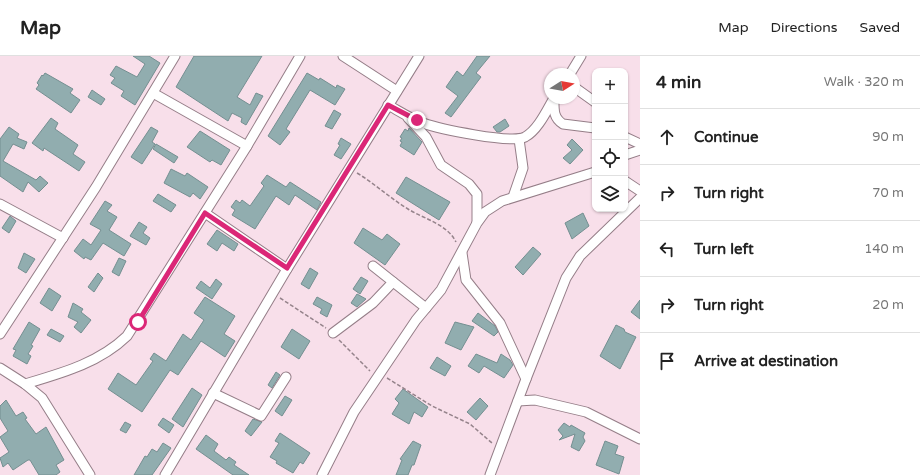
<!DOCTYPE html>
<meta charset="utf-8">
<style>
:root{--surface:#fff;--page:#f2f2f2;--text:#222;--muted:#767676;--line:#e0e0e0}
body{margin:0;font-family:"Varela Round",sans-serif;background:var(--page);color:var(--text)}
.controls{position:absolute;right:12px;top:12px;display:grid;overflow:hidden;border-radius:8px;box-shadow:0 1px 3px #0004}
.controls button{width:36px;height:36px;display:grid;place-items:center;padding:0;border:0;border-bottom:1px solid var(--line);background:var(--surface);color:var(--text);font:20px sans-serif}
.compass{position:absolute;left:544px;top:12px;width:36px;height:36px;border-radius:50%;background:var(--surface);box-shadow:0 1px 3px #0004;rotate:79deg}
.stop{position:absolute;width:12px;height:12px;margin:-9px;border:3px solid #db2777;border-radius:50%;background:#fff}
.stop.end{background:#db2777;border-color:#fff;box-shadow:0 1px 4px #0008}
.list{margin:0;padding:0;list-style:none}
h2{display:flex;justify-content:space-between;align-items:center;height:52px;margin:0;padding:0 16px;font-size:17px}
h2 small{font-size:13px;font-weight:400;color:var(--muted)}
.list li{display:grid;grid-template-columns:26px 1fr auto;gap:12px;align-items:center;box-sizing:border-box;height:56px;padding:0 16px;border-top:1px solid var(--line)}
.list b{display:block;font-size:15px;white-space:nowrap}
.list em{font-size:13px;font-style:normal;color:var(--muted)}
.icon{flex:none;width:22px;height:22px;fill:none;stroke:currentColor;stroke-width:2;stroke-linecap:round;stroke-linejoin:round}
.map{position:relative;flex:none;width:640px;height:419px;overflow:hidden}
header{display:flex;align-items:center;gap:24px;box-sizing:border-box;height:56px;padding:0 20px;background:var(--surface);border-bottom:1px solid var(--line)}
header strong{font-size:19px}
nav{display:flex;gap:22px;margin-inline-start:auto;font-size:14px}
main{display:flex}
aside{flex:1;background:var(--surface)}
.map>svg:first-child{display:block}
.building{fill:#91adaf;stroke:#748f91}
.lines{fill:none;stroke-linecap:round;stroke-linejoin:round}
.street-casing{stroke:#957e88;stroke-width:11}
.path{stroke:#95838b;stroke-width:1.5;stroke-dasharray:4 2;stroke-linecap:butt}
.street{stroke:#fff;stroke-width:9}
.route{stroke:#db2777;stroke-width:5}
</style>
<header>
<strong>Map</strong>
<nav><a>Map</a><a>Directions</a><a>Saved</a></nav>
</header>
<main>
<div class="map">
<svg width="640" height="419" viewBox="0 0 640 419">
<rect width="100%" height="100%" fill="#f8dfea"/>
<g class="building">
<path d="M133,0H149L160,7L135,49L121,40L124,35L111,27L115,22L110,19L116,10L137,21L145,8Z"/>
<path d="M194,0H262L237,41L250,49L256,37L263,40L246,69L241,66L242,62L232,57L228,65L176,31Z"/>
<path d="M477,0H490L476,17L481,21L451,61L445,57L458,40L446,31L457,15L463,20Z"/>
<path d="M45,17L73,33L70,37L80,44L71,57L36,33L39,29L37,27L42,19L43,20Z"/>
<path d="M307,17L319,24L320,22L336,32L337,29L345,33L335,49L310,34L286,73L290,76L280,89L268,80Z"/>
<path d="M92,34L105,43L101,49L88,41Z"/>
<path d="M334,54L341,58L332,73L325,70Z"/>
<path d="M51,62L58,67L55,73L78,89L73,98L85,106L79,115L44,92L43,95L32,87Z"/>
<path d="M505,63L509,70L500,76H497L493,71Z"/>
<path d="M9,71L19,78L17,82L27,86L24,93L13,88L3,105L36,124L40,120L48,127L39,136L28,126L23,136L0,120V83Z"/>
<path d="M151,71L158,75L152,86L155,88L142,108L131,101Z"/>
<path d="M409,72L422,86L414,99L400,90L402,86L400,85L402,82L400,81L405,73L408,75Z"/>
<path d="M200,75L230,94L221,109L212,104L210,106L187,91Z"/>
<path d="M341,82L351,88L341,103L334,99L340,89L338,88Z"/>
<path d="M572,83L583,94L570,108L563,102L572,94L567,89Z"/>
<path d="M156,88L178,101L174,107L153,93Z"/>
<path d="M171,113L185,120L187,117L208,131L200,143L193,137L190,141L164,127Z"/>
<path d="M267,119L286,131L290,126L321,146L317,154L295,139L289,149L276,140L255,173L232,159L235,154L231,151L236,144L240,147L242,144L250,150L264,130L261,127Z"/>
<path d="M406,121L450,146L439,164L396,137Z"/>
<path d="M158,138L176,149L171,156L153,145Z"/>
<path d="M105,145L112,149L107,155L117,161L109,174L131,188L124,200L103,187L91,204L85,201L84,203L74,195L83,183L91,189L101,174L90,168Z"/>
<path d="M583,157L589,170L572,183L565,167Z"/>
<path d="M10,160L16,165L9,177L2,172Z"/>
<path d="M139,166L147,171L143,177L150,182L146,189L130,180Z"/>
<path d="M363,172L382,184L387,178L400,188L385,209L354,187Z"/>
<path d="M217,174L238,188L234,195L222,187L217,195L207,188Z"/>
<path d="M533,191L541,198L523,219L515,211Z"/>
<path d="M24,197L35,203L26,217L18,212Z"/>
<path d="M119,202L126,205L119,220L112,216Z"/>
<path d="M310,212L318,217L309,233L301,228Z"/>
<path d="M98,217L103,222L94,236L88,231Z"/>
<path d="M361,221L368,225L360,238L353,233Z"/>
<path d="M216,223L222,228L212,243L196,232L201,225L210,232Z"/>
<path d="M49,232L61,240L52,255L40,247Z"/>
<path d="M357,238L366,243L357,251L351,247Z"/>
<path d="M205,241L235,260L224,278L235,285L225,301L201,285L178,319L170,314L142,356L108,333L118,317L136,329L153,305L150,303L154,297L166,305L183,278L191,284L204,264L194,257Z"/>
<path d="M317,241L332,249L327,261L320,257L322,253L313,248Z"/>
<path d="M640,244V263L631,256Z"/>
<path d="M73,247L83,253L81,256L91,264L81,277L74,271L78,266L68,261Z"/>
<path d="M478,257L495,270L498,276L494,280L472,265Z"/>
<path d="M29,266L40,273L31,289L33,290L28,298L31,300L27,308L13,300L16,294L13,293Z"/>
<path d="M455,266L474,271L461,294L445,287Z"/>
<path d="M616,269L624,273L625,276L636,281L620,313L600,300Z"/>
<path d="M51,273L64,280L60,286L47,279Z"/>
<path d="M292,273L310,285L299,303L281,291Z"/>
<path d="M476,298L497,307L501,298L510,304L513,309L504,322L484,310L479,317L468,310Z"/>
<path d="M437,301L451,310L445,320L430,312Z"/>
<path d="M276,316L280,319L272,332L268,329Z"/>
<path d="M192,332L202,339L183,371L172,363Z"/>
<path d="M403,333L428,351L422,361L414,356L409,368L392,358L399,347L395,343Z"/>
<path d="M285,340L292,344L282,360L275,355Z"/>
<path d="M480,342L488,350L476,364L467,356Z"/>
<path d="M6,344L16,360L23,356L27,362L25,363L36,378L46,371L64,404L56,409L60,416L56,419H39L30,404H28L13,414L8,407L3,411L0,402L9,396L0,381L8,375L0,362V350Z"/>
<path d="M163,362L174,369L169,377L158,369Z"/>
<path d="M253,363L262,366L251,380L245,375Z"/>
<path d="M125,366L131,369L126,377L120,374Z"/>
<path d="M564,367L570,371L571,369L585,377L583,381L585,385L579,395L571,391L575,378L559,384L563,380L558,374Z"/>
<path d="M280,377L310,397L303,408L300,406L293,417L276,407L277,405L270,401L279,387L275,385Z"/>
<path d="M206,379L218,388L214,395L226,404L229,401L236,406L234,409L249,419H233L196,393Z"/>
<path d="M413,385L421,389L414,409H412L408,419H396L402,404L400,403Z"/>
<path d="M605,385L618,390L615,398L624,401L619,418L596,409Z"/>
<path d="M163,387L171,392L152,419H134L145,400L147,401L152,393L157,396Z"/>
</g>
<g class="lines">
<g class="street-casing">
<g id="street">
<path d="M343,0L397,35"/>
<path d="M570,18L581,0"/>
<path d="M574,31L595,46"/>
<path d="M153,37L247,90"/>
<path d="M554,43C554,53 553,62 563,68L595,72"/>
<path d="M388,49C399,55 411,63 423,67C439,73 511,88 525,81C538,74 547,54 554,42"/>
<path d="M408,62L426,81L441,109L469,128L477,138V166"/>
<path d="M625,81L640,88"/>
<path d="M625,99L640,94"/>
<path d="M625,125L640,135"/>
<path d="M513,141L523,112L519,83"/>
<path d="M0,148L63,182"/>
<path d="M205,157L287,213"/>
<path d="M462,197L466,224L500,267L526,323"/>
<path d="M373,210L426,252"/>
<path d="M333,277L373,247L393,226"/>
<path d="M0,278L96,131L175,0"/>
<path d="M0,312L25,328L42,342L90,419"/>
<path d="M25,328C62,317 99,307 127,280L247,90L300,0"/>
<path d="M213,337L261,360L286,321"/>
<path d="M518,345L535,344L586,356L640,383"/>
<path d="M165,419L287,213L419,0"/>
<path d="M322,419L354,356L416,264L441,234L477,167L485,156L502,145L595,116"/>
<path d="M490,419L526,323L566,222L580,200L640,142"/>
</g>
</g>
<g class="path">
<path d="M357,117C375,128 390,142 408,153C424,163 447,168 456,186"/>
<path d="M280,242L326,272"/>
<path d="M339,284L370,315"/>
<path d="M387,322L432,350L470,368L492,387"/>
</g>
<use href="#street" class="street"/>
</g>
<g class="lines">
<path class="route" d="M138,266L205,157L287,212L388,49L417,64"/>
</g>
</svg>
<div class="controls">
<button>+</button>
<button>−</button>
<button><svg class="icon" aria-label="locate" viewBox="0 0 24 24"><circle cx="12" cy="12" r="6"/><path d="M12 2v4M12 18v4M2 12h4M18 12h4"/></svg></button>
<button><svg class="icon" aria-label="layers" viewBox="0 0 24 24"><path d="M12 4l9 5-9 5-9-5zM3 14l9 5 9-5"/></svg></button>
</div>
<svg class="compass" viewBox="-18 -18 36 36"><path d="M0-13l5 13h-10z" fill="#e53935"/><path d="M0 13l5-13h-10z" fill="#767676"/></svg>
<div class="stop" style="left:138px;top:266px"></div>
<div class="stop end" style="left:417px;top:64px"></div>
</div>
<aside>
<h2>4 min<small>Walk · 320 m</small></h2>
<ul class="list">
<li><svg class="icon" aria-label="ahead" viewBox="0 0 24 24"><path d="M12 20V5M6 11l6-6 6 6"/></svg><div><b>Continue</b></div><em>90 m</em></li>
<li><svg class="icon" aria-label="right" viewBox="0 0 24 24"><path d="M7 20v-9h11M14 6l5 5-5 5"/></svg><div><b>Turn right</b></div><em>70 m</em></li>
<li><svg class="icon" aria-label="left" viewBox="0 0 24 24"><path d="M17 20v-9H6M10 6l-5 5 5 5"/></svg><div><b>Turn left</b></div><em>140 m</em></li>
<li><svg class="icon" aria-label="right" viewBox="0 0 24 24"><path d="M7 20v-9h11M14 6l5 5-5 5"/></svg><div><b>Turn right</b></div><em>20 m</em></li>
<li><svg class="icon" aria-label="arrive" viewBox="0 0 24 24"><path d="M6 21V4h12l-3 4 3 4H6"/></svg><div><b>Arrive at destination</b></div></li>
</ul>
</aside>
</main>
